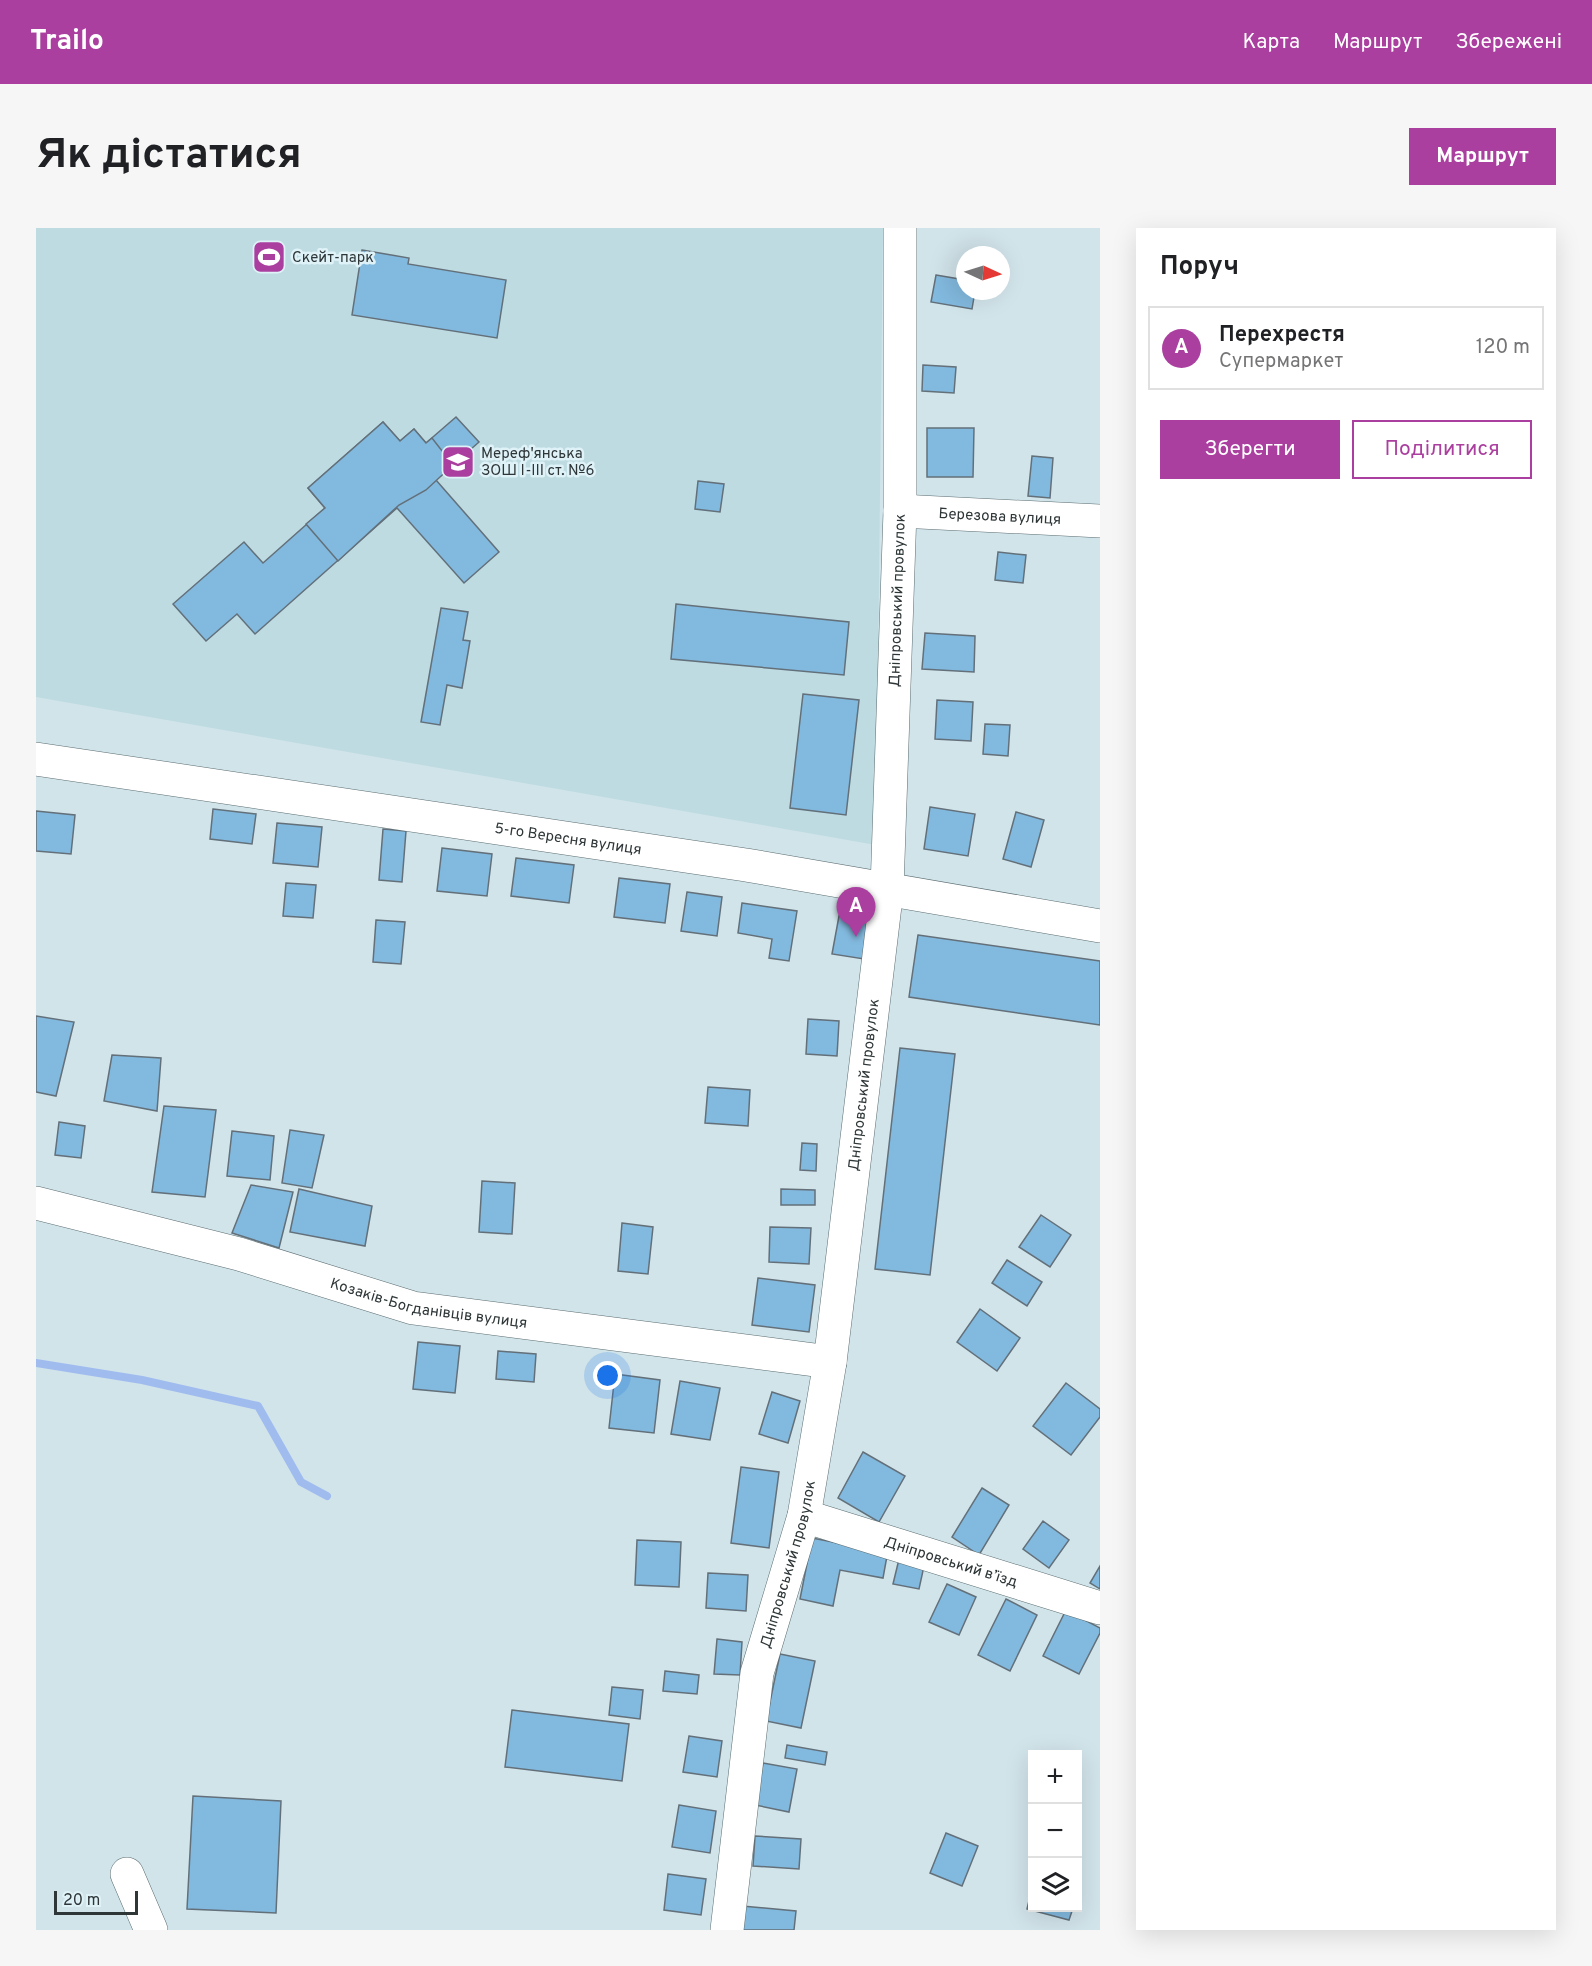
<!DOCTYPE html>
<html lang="uk">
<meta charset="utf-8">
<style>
:root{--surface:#fff;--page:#f6f6f6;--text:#202124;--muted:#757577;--line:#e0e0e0;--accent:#ab3f9f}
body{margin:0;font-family:Overpass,sans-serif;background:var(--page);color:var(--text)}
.controls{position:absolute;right:18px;bottom:18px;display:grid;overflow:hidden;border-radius:0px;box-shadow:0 6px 24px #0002}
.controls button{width:54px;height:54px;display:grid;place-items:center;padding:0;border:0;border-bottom:2px solid var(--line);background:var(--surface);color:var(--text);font:30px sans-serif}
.compass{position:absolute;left:920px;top:18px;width:54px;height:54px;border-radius:50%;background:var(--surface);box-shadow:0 6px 24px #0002;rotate:94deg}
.scale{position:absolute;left:18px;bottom:15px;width:84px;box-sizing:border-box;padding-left:6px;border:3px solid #2e3638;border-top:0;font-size:16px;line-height:21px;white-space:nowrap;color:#2e3638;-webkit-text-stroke:4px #def2f7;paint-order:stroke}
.you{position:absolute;left:572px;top:1148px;width:21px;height:21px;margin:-15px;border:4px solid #fff;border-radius:50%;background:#1a73e8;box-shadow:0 0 0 9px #1a73e833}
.badge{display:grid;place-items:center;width:39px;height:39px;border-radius:50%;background:var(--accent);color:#fff;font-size:20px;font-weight:700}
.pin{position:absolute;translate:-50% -50px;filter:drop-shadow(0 2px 3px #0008)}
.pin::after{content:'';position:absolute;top:32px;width:21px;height:18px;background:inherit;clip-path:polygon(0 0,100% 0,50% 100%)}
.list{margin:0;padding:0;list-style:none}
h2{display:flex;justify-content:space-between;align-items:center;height:78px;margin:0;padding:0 24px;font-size:26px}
h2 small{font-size:20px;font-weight:400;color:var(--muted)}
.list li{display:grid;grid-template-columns:39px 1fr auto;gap:18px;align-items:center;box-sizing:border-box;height:84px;margin:0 12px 12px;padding:0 12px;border:2px solid var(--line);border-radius:0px}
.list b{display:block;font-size:22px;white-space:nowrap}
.list p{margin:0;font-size:20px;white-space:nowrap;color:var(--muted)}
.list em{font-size:20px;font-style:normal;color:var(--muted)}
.actions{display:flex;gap:12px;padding:18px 24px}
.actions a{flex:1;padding:14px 0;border:2px solid var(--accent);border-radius:0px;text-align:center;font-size:21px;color:var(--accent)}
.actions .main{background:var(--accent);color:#fff}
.icon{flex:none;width:33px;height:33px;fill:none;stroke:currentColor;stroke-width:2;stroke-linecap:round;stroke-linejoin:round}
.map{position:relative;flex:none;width:1064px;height:1702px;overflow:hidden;border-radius:0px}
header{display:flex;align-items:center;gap:36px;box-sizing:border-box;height:84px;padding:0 30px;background:var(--accent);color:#fff}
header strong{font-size:28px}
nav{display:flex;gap:33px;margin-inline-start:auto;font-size:21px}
.intro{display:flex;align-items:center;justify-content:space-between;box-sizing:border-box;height:144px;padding:0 36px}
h1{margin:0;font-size:42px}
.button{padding:15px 27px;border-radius:0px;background:var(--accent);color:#fff;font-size:21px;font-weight:700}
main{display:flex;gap:36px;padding:0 36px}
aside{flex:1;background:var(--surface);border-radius:0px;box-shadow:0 6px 24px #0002}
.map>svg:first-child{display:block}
.built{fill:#bedbe2}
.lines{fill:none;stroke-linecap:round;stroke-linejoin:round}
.stream{stroke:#a0bcef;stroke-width:8}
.building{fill:#82b9de;stroke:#63707a;stroke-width:1.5}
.minor-casing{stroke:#5b6d71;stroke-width:34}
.minor{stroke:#fff;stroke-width:33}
.labels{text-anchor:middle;stroke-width:5;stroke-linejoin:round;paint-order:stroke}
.poi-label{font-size:15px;fill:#2e3638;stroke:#def2f7;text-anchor:start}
.street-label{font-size:15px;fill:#2e3638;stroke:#def2f7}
</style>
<header>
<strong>Trailo</strong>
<nav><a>Карта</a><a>Маршрут</a><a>Збережені</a></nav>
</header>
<div class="intro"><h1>Як дістатися</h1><a class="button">Маршрут</a></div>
<main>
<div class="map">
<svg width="1064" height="1702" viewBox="0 0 1064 1702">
<rect width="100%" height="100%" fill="#d1e4ea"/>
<path class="built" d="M0,0H847L840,617L0,469Z"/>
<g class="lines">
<path class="stream" d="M0,1135L106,1152L222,1178L265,1254L291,1268"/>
</g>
<g class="building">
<path d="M326,22L373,30L372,36L470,52L461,110L316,87Z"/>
<path d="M900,47L929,52V63H939L936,81L895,74Z"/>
<path d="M887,137L920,139L918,165L886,163Z"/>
<path d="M420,189L443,214L400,252L463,324L428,355L361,280L219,406L201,386L170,413L137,376L208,314L227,335L289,280L272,260L347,194L364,213L378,201L390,215Z"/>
<path d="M347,194L364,213L378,201L390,215L396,210L417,237L390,262L363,277L302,333L270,296L289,280L272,260Z"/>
<path d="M891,200H938L937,249H891Z"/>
<path d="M996,228L1017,230L1014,270L992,268Z"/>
<path d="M662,253L688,256L684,284L659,281Z"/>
<path d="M962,324L990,327L987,355L959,352Z"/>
<path d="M640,376L813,394L808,447L635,431Z"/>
<path d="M405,380L432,384L427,412L434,413L426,460L411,457L404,497L385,494Z"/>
<path d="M889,405L939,408L938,444L886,441Z"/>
<path d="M767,466L823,472L810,587L754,580Z"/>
<path d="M901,472L937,474L935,513L899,511Z"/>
<path d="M949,496L974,497L972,528L947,526Z"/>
<path d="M894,579L939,586L932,628L888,621Z"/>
<path d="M177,581L220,586L216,616L174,611Z"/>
<path d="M0,583L39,587L35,626L0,623Z"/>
<path d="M980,584L1008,592L995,639L967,631Z"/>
<path d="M241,595L286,599L282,639L237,635Z"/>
<path d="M347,601L370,603L366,654L343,652Z"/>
<path d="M406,620L456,626L451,668L401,663Z"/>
<path d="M480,630L538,637L533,675L475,668Z"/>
<path d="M583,650L634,656L629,695L578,689Z"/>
<path d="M250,655L280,657L277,690L247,688Z"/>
<path d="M651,664L686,669L681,708L645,703Z"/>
<path d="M706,675L761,683L753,733L733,730L736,711L702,705Z"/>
<path d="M803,688L834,694L828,731L796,726Z"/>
<path d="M340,692L369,694L365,736L337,734Z"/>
<path d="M882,707L1064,733V797L873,769Z"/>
<path d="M0,788L38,794L20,868L0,864Z"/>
<path d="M772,791L803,793L801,828L770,826Z"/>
<path d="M864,820L919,826L894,1047L839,1041Z"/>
<path d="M76,827L125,830L121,883L68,873Z"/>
<path d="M672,859L714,862L712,898L669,895Z"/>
<path d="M128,878L180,882L169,969L116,964Z"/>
<path d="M23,894L49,898L45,930L19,927Z"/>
<path d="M254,902L288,907L276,960L246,955Z"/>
<path d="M196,903L238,908L234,952L191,948Z"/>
<path d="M766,915L781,916L780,943L764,942Z"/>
<path d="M446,953L479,955L476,1006L443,1004Z"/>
<path d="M215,957L257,964L243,1020L196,1005Z"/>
<path d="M263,961L336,978L329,1018L254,1004Z"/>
<path d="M745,961L779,962V977H745Z"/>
<path d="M1005,987L1035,1007L1014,1039L983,1019Z"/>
<path d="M586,995L617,999L612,1046L582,1043Z"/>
<path d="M734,999L775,1000L773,1036L733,1034Z"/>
<path d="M971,1032L1006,1054L991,1078L956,1055Z"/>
<path d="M722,1050L779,1057L773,1104L716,1097Z"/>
<path d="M944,1081L984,1110L961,1143L921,1114Z"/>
<path d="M382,1114L424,1118L419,1165L377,1161Z"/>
<path d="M462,1123L500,1126L498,1154L460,1151Z"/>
<path d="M579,1146L624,1152L618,1205L573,1200Z"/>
<path d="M644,1153L684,1160L674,1212L635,1206Z"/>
<path d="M1030,1155L1064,1181V1189L1035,1227L997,1198Z"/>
<path d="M736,1164L764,1173L752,1215L723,1206Z"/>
<path d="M827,1224L869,1248L843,1294L802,1270Z"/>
<path d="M705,1239L743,1244L733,1320L695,1315Z"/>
<path d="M946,1260L973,1277L943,1327L916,1309Z"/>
<path d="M1007,1293L1033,1312L1013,1340L987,1321Z"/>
<path d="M776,1310L818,1318L853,1317L847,1350L804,1342L797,1378L764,1371Z"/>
<path d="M601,1312L645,1314L643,1359L599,1357Z"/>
<path d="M865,1323L890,1329L883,1361L857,1356Z"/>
<path d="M1064,1338V1361L1054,1355Z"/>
<path d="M672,1345L712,1347L710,1383L670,1380Z"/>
<path d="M911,1356L940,1369L923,1407L893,1394Z"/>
<path d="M970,1371L1001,1387L974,1443L942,1427Z"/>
<path d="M1030,1382L1064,1400V1405L1043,1446L1007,1428Z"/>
<path d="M681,1411L706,1414L704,1447L678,1446Z"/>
<path d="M744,1426L779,1433L765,1500L730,1493Z"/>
<path d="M629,1443L663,1447L661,1466L627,1463Z"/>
<path d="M576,1459L607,1462L604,1491L573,1487Z"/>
<path d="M476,1482L593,1496L586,1553L469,1539Z"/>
<path d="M653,1508L686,1513L681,1549L647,1544Z"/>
<path d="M751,1517L791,1524L789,1537L749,1530Z"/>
<path d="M727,1535L761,1541L753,1584L719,1577Z"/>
<path d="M157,1568L245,1573L240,1685L151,1681Z"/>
<path d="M643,1577L680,1583L674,1625L636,1619Z"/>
<path d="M910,1605L942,1618L926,1658L894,1645Z"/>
<path d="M719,1608L765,1611L763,1641L717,1638Z"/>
<path d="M632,1646L670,1651L665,1687L628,1682Z"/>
<path d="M996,1660V1680H1037L1033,1692L991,1681Z"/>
<path d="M706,1678L760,1683L758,1702H704Z"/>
</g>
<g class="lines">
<g class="minor-casing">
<g id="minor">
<path id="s1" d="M864,283L1064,293"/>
<path id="s2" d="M0,531L710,637L1064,698"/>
<path id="s3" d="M0,975L203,1026L377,1080L794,1134"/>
<path id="s4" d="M768,1288L1064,1380"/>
<path d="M91,1646L115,1702"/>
<path id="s5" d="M691,1702L721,1445L768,1288L794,1134L851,661L864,283V0"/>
</g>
</g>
<use href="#minor" class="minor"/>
</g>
<defs>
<g id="stadium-square" transform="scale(1.725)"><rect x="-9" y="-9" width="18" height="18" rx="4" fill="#ab3f9f" stroke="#def2f7"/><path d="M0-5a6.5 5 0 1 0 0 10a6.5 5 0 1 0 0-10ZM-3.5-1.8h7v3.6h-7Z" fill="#fff"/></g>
<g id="school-square" transform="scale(1.725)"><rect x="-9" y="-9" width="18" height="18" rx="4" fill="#ab3f9f" stroke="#def2f7"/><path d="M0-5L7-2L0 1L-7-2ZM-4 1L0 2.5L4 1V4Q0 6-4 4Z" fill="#fff"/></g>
</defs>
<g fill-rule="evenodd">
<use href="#stadium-square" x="233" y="29"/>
<use href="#school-square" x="422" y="234"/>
</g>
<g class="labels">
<g class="poi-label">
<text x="256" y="34">Скейт-парк</text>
<text x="445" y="230">Мереф'янська<tspan x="445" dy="17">ЗОШ І-ІІІ ст. №6</tspan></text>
</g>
<g class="street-label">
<text dy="5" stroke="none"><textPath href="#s1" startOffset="100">Березова вулиця</textPath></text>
<text dy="5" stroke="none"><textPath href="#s5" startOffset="1344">Дніпровський провулок</textPath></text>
<text dy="5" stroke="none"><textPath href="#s2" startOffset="538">5-го Вересня вулиця</textPath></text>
<text dy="5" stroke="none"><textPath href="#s5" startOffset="858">Дніпровський провулок</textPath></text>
<text dy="5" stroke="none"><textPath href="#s3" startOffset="406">Козаків-Богданівців вулиця</textPath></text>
<text dy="5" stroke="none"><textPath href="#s4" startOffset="154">Дніпровський в’їзд</textPath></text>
<text dy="5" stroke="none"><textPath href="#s5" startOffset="372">Дніпровський провулок</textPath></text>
</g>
</g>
</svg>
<div class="controls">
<button>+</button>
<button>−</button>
<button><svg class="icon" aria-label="layers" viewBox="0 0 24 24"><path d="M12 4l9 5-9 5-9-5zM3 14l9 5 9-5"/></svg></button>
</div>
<svg class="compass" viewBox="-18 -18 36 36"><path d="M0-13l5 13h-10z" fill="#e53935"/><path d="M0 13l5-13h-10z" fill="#757577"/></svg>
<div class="scale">20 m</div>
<div class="you"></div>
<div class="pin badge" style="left:820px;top:709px">A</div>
</div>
<aside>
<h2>Поруч<small></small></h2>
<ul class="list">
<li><span class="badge">A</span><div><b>Перехрестя</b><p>Супермаркет</p></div><em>120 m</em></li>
</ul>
<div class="actions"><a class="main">Зберегти</a><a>Поділитися</a></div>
</aside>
</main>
